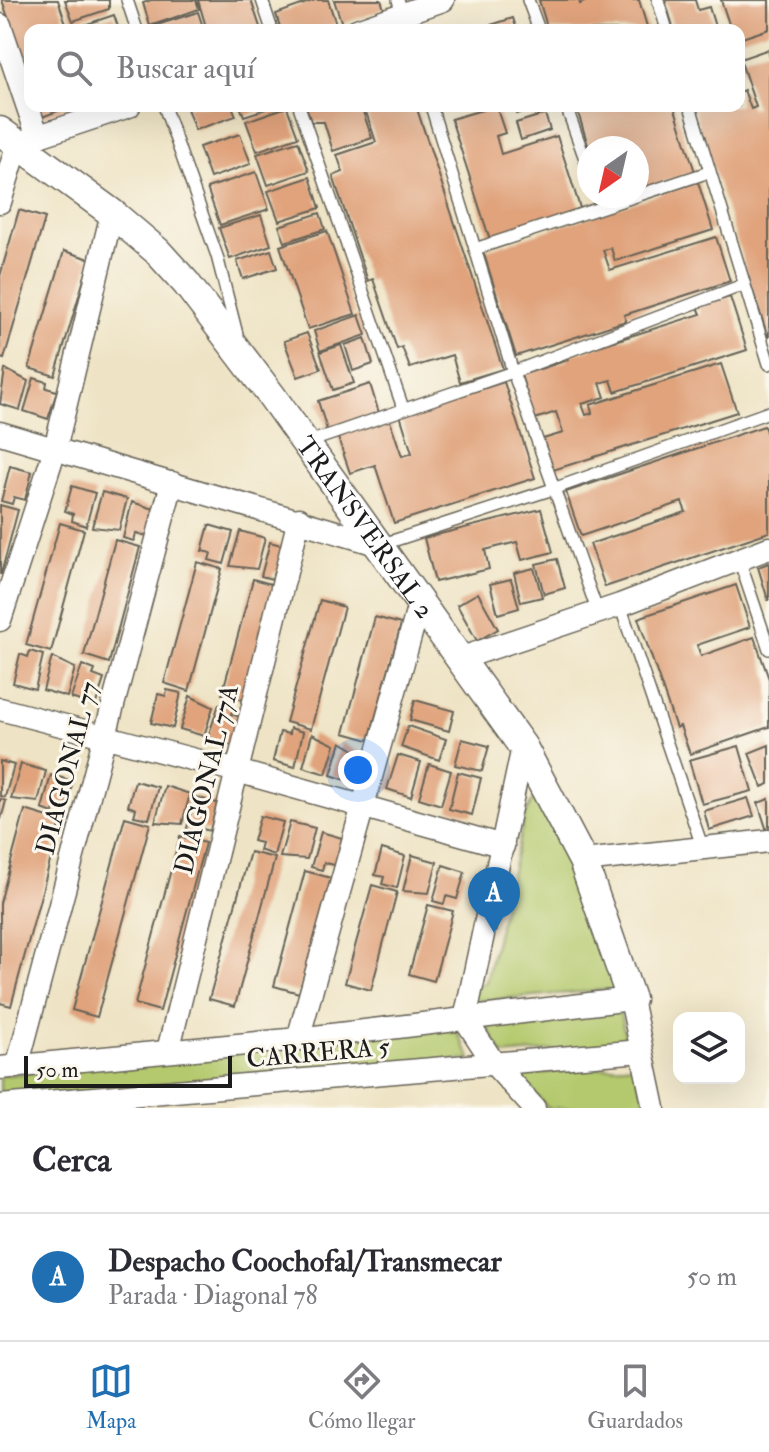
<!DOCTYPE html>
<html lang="es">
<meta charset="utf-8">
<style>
:root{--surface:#fff;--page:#f2f2f3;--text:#2b2b33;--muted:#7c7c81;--line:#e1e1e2;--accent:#1f6fb2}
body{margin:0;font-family:"IM FELL Double Pica",serif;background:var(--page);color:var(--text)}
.controls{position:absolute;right:24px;bottom:24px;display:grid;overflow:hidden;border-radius:16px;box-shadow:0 8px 32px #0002}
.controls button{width:72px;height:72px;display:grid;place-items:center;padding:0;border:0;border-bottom:2px solid var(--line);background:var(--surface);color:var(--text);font:40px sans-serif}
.compass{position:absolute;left:577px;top:136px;width:72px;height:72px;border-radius:50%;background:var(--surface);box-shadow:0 8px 32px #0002;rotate:214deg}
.scale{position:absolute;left:24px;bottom:20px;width:208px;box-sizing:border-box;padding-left:8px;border:4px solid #1c1c1c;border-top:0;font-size:22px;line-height:28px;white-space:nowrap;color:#1c1c1c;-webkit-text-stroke:6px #fbf7ec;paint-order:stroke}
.you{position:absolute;left:358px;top:770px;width:28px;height:28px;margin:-20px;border:6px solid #fff;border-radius:50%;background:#1a73e8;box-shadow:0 0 0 12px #1a73e833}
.badge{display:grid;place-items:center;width:52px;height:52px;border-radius:50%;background:var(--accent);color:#fff;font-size:26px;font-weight:700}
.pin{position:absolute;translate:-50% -66px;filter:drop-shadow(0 2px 4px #0008)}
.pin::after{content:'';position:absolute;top:42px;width:28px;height:24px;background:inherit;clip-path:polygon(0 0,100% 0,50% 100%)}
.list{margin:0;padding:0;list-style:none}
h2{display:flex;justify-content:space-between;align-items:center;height:104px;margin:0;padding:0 32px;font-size:34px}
h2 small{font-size:26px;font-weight:400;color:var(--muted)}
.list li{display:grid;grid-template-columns:52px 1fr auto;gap:24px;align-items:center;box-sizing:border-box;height:128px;padding:0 32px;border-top:2px solid var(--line)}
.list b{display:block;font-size:30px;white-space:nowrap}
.list p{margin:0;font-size:26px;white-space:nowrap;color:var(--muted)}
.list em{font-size:26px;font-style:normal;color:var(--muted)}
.icon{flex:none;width:44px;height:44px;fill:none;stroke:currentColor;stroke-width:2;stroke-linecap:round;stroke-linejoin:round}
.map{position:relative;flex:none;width:769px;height:1108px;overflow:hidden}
.search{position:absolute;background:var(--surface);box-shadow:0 8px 32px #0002;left:24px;right:24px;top:24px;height:88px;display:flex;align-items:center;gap:20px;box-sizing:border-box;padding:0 28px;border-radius:16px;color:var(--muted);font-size:30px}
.sheet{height:232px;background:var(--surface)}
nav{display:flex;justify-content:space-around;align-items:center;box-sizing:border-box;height:112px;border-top:2px solid var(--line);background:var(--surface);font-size:22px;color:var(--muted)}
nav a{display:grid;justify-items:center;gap:4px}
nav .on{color:var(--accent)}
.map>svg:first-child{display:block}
.green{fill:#b4c96d;stroke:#687244;stroke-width:2}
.building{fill:#e0a37c}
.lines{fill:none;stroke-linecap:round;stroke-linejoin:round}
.service-casing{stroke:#666257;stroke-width:14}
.minor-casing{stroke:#666257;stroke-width:25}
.tertiary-casing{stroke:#666257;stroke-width:31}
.service{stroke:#fff;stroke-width:11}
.minor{stroke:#fff;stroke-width:22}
.tertiary{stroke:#fff;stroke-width:28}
.labels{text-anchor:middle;stroke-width:6;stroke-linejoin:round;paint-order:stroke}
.street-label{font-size:26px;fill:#1c1c1c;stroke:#fbf7ec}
</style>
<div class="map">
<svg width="769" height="1108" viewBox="0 0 769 1108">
<rect width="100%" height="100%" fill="#fbf7ec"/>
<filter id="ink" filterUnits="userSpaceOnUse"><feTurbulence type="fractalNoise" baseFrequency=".0125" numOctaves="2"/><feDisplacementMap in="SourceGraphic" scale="16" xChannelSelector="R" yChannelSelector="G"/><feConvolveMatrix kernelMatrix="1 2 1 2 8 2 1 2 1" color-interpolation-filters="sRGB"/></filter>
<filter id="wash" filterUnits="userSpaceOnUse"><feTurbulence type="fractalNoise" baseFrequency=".006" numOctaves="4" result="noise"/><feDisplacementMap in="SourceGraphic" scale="32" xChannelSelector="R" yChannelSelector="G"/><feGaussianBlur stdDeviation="1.8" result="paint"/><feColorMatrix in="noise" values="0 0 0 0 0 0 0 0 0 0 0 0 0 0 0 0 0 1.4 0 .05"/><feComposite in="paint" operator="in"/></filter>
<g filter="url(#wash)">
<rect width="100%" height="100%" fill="#eee3c4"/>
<g class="green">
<path d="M534,797L573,865L616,989L473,1001V988L486,982L525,815Z"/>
<path d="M619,1009L627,1044L503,1055L486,1025Z"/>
<path d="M454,1026L471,1059L0,1098V1076Z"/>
<path d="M633,1065L648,1108H548L519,1075Z"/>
</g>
<g id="blocks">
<g class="building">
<path d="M2,0H58L68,30H30V81Z"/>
<path d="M65,0H109V9L73,21Z"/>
<path d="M151,0H196L199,9L150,26L143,3Z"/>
<path d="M198,0H251L261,30H207Z"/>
<path d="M315,0H328L336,24L320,30H281L276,14Z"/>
<path d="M334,0H381L384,9L342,24Z"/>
<path d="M539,0H579L580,4L588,0H639L648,30H548Z"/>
<path d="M665,0H695L698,10L709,7L716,30H674Z"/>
<path d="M721,0H769V29L739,39V30H731Z"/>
<path d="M198,12L204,30H152L151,27Z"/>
<path d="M114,15L119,30H72V29Z"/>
<path d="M513,18L517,30H478V29Z"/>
<path d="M769,49V337H768L693,106H739V92L744,90L751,109L756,107L740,59Z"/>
<path d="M38,106H71L42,117Z"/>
<path d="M186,106H232L236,116L195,130Z"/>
<path d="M240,106H272V107L244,116Z"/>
<path d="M306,106H361L372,138L333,151L324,122H311Z"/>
<path d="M364,106H416L503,369L460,382L452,355L410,368L402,347L397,349L373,279L368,281L333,176L343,172L337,155L376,142Z"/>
<path d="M496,106L505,133L496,136L501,154L557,136L581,211L490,240L451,119Z"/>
<path d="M514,106H539V107L517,114Z"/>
<path d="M576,106H674L695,172L637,190V148H589Z"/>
<path d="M287,107L298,137L257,151L246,121Z"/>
<path d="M545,114L550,130L521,140L516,123Z"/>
<path d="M240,134L251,164L210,178L199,147Z"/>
<path d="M298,141L309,171L268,185L257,154Z"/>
<path d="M256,172L269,209L220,225L207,188Z"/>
<path d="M310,177L320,208L279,221L268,191Z"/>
<path d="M698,182L713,230L615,261L611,248L603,250L610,270L716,237L730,281L624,315L626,321L516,356L483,251Z"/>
<path d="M19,210L45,218L4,359L0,358V276Z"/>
<path d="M320,213L325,229L285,242L279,226Z"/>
<path d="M261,215L271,245L230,259L219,228Z"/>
<path d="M327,231L355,314L308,329L280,246Z"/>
<path d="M271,250L277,268L243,279L237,261Z"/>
<path d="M64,251L90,259L55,376L29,368Z"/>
<path d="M730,297L747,350L615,392L611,380L600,383L605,397L582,404L586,415L592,413L590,405L721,364L737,412L553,470L543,439L563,433L556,412L535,419L521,375L568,360L567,356L701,314L698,307Z"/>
<path d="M359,315L366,335L320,351L314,331Z"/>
<path d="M307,333L321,369L298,377L284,341Z"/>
<path d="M365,338L373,364L353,371L345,345Z"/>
<path d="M341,345L354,383L333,390L320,352Z"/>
<path d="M5,369L28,381L20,410L0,404Z"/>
<path d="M34,378L47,382L46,388L57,391L48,419L24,411Z"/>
<path d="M504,382L535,478L394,523L375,465L350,473L337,435L389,418L402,456L412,453L400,415Z"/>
<path d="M370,384L379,413L327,430L318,401Z"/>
<path d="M764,426L769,440V532L605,587L590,544L686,512L682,502L581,536L566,492Z"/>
<path d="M10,466L32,472L25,500L14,497L12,504L1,501Z"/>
<path d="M72,486L95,493L86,526L72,521L73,514L65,511Z"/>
<path d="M102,492L127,499L119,530L92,527Z"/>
<path d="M132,502L154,509L147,536L136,533L134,541L123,538Z"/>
<path d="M0,505L18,510L1,574H0Z"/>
<path d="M541,509L553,552L522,560L517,542L485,550L489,569L435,582L424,538Z"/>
<path d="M60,523L84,530L51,652L26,645Z"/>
<path d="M209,525L233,532L224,564L209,560L211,553L202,551Z"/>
<path d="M240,531L265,538L257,569L230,566Z"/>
<path d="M115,540L140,547L109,663L84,655Z"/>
<path d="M270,542L292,548L284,575L274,572L272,579L261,576Z"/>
<path d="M557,559L565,588L544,594L536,564Z"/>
<path d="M197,562L222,569L189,691L164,683Z"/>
<path d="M769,563V600H768L758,567Z"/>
<path d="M534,568L542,597L521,602L514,573Z"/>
<path d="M253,579L278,586L247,701L222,694Z"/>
<path d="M511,579L519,608L498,614L490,584Z"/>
<path d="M736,585L750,627L697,645L701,656L754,637L769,679V727L690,754L680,726L676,728L638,618Z"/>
<path d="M478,593L498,629L477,641L457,605Z"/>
<path d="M320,600L344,607L311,729L286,722Z"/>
<path d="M375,617L401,624L369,740L344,733Z"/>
<path d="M30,651L43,655L35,689L13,683L20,654L28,657Z"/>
<path d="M52,657L75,668L67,697L43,690Z"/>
<path d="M82,665L95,670L93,675L104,679L95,706L71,698Z"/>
<path d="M167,690L181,693L173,728L151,723L158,694L166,696Z"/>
<path d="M190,696L213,707L204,736L180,729Z"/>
<path d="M415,700L454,711L449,731L410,720Z"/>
<path d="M219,704L233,709L231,714L242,718L233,746L208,737Z"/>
<path d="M408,726L446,739L439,760L401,747Z"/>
<path d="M290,728L303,732L295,767L273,761L280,732L289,734Z"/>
<path d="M312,734L335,745L326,774L303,767Z"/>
<path d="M462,739L489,746L482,771L455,765Z"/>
<path d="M341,742L365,756L355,783L331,775Z"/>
<path d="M769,745V784L762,787L749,753Z"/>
<path d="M739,746L752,791L702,804L689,760Z"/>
<path d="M398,755L421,762L411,797L387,789Z"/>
<path d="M0,761L14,765L5,797L0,796Z"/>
<path d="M21,764L46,771L38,802L11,799Z"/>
<path d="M429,764L451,771L441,805L419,798Z"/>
<path d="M458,772L481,778L472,815L449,809Z"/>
<path d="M51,775L73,781L66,808L55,805L53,813L42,809Z"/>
<path d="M135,781L158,787L149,819L134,816L136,809L128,806Z"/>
<path d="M165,786L190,794L182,824L155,822Z"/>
<path d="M195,797L217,803L210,831L199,828L197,835L186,832Z"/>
<path d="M748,798L754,816L709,830L704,811Z"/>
<path d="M0,799L6,801L1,819L0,818Z"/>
<path d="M769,799V834H768L758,803Z"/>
<path d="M25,810L61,821L11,1006L0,1003V903Z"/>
<path d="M260,816L283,822L274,855L259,850L261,843L253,841Z"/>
<path d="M125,817L150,824L97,1017L72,1010Z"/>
<path d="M290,822L315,828L307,859L280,857Z"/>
<path d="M321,832L342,838L335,865L324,863L322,870L311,867Z"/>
<path d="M180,836L205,843L160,1011L135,1004Z"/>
<path d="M382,849L405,856L397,888L382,884L384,877L375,875Z"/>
<path d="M250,852L275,858L235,1006L209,999Z"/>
<path d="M412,855L437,862L429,893L403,891Z"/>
<path d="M443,865L465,872L457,899L446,896L444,904L433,901Z"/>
<path d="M305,871L331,878L299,993L274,986Z"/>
<path d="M372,885L397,892L371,990L345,983Z"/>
<path d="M428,905L453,911L434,981L409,974Z"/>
</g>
</g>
</g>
<g filter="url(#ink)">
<use href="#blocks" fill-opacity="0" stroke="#666257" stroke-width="2"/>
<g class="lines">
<g class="service-casing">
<g id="service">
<path d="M127,0L137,30"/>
<path d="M262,0L272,30"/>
<path d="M398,0L407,30"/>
<path d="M528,0L539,30"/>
<path d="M658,0L667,30"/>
<path d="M164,106L217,256L238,338"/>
<path d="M299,106L403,408"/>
<path d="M431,106L513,372L598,613"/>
<path d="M566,106L589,170"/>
<path d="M690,106L769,364"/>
<path d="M475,249L709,172"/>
<path d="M306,443L513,372L743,285"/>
<path d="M380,545L553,489L769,412"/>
<path d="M739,559L769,649"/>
<path d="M620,605L702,846"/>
</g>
</g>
<g class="minor-casing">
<g id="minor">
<path d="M0,25L38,137"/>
<path d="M357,30L443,0"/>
<path d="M0,202L18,143L129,106"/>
<path d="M0,433L380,545"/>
<path d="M0,620L55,449L112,213"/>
<path d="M462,658L620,605L769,548"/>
<path d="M0,709L237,771L503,846"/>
<path d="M523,747L465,1019L495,1065L534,1108"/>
<path d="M583,861L769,841"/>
<path d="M298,1039L420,601"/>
<path d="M168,1051L299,519"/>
<path d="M17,1067L172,483"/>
<path d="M0,1068L298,1039L631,999L654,1108"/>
<path d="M0,1106L641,1051"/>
</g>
</g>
<g class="tertiary-casing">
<g id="tertiary">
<path id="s1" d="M0,131L112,213L157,251L186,283L271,395L523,747L583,861L631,999"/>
</g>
</g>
<use href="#service" class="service"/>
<use href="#minor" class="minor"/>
<use href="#tertiary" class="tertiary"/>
</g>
</g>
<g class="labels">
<g class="street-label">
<text dy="9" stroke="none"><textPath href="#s1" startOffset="544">TRANSVERSAL 2</textPath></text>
<text transform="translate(67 768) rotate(-75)" y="9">DIAGONAL 77</text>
<text transform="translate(206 779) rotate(-76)" y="9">DIAGONAL 77A</text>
<text transform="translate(318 1052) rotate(-5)" y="9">CARRERA 5</text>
</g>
</g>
</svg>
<div class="controls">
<button><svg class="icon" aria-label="layers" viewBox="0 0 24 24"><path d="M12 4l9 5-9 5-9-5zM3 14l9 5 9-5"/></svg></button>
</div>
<svg class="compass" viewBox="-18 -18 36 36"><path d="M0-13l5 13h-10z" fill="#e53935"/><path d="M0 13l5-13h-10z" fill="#7c7c81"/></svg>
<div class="scale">50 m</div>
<div class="you"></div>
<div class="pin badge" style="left:494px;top:933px">A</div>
<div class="search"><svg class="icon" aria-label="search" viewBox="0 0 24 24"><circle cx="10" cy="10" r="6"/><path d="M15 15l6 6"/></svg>Buscar aquí</div>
</div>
<section class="sheet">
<h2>Cerca<small></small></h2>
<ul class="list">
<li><span class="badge">A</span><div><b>Despacho Coochofal/Transmecar</b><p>Parada · Diagonal 78</p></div><em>50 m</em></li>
</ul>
</section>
<nav>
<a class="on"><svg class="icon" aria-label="map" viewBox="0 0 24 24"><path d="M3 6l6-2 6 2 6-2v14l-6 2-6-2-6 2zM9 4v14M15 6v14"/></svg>Mapa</a>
<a><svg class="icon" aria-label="directions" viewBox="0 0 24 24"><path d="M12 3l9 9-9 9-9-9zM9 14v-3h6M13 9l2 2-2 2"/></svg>Cómo llegar</a>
<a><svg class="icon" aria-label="saved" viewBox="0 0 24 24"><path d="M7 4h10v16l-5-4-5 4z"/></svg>Guardados</a>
</nav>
